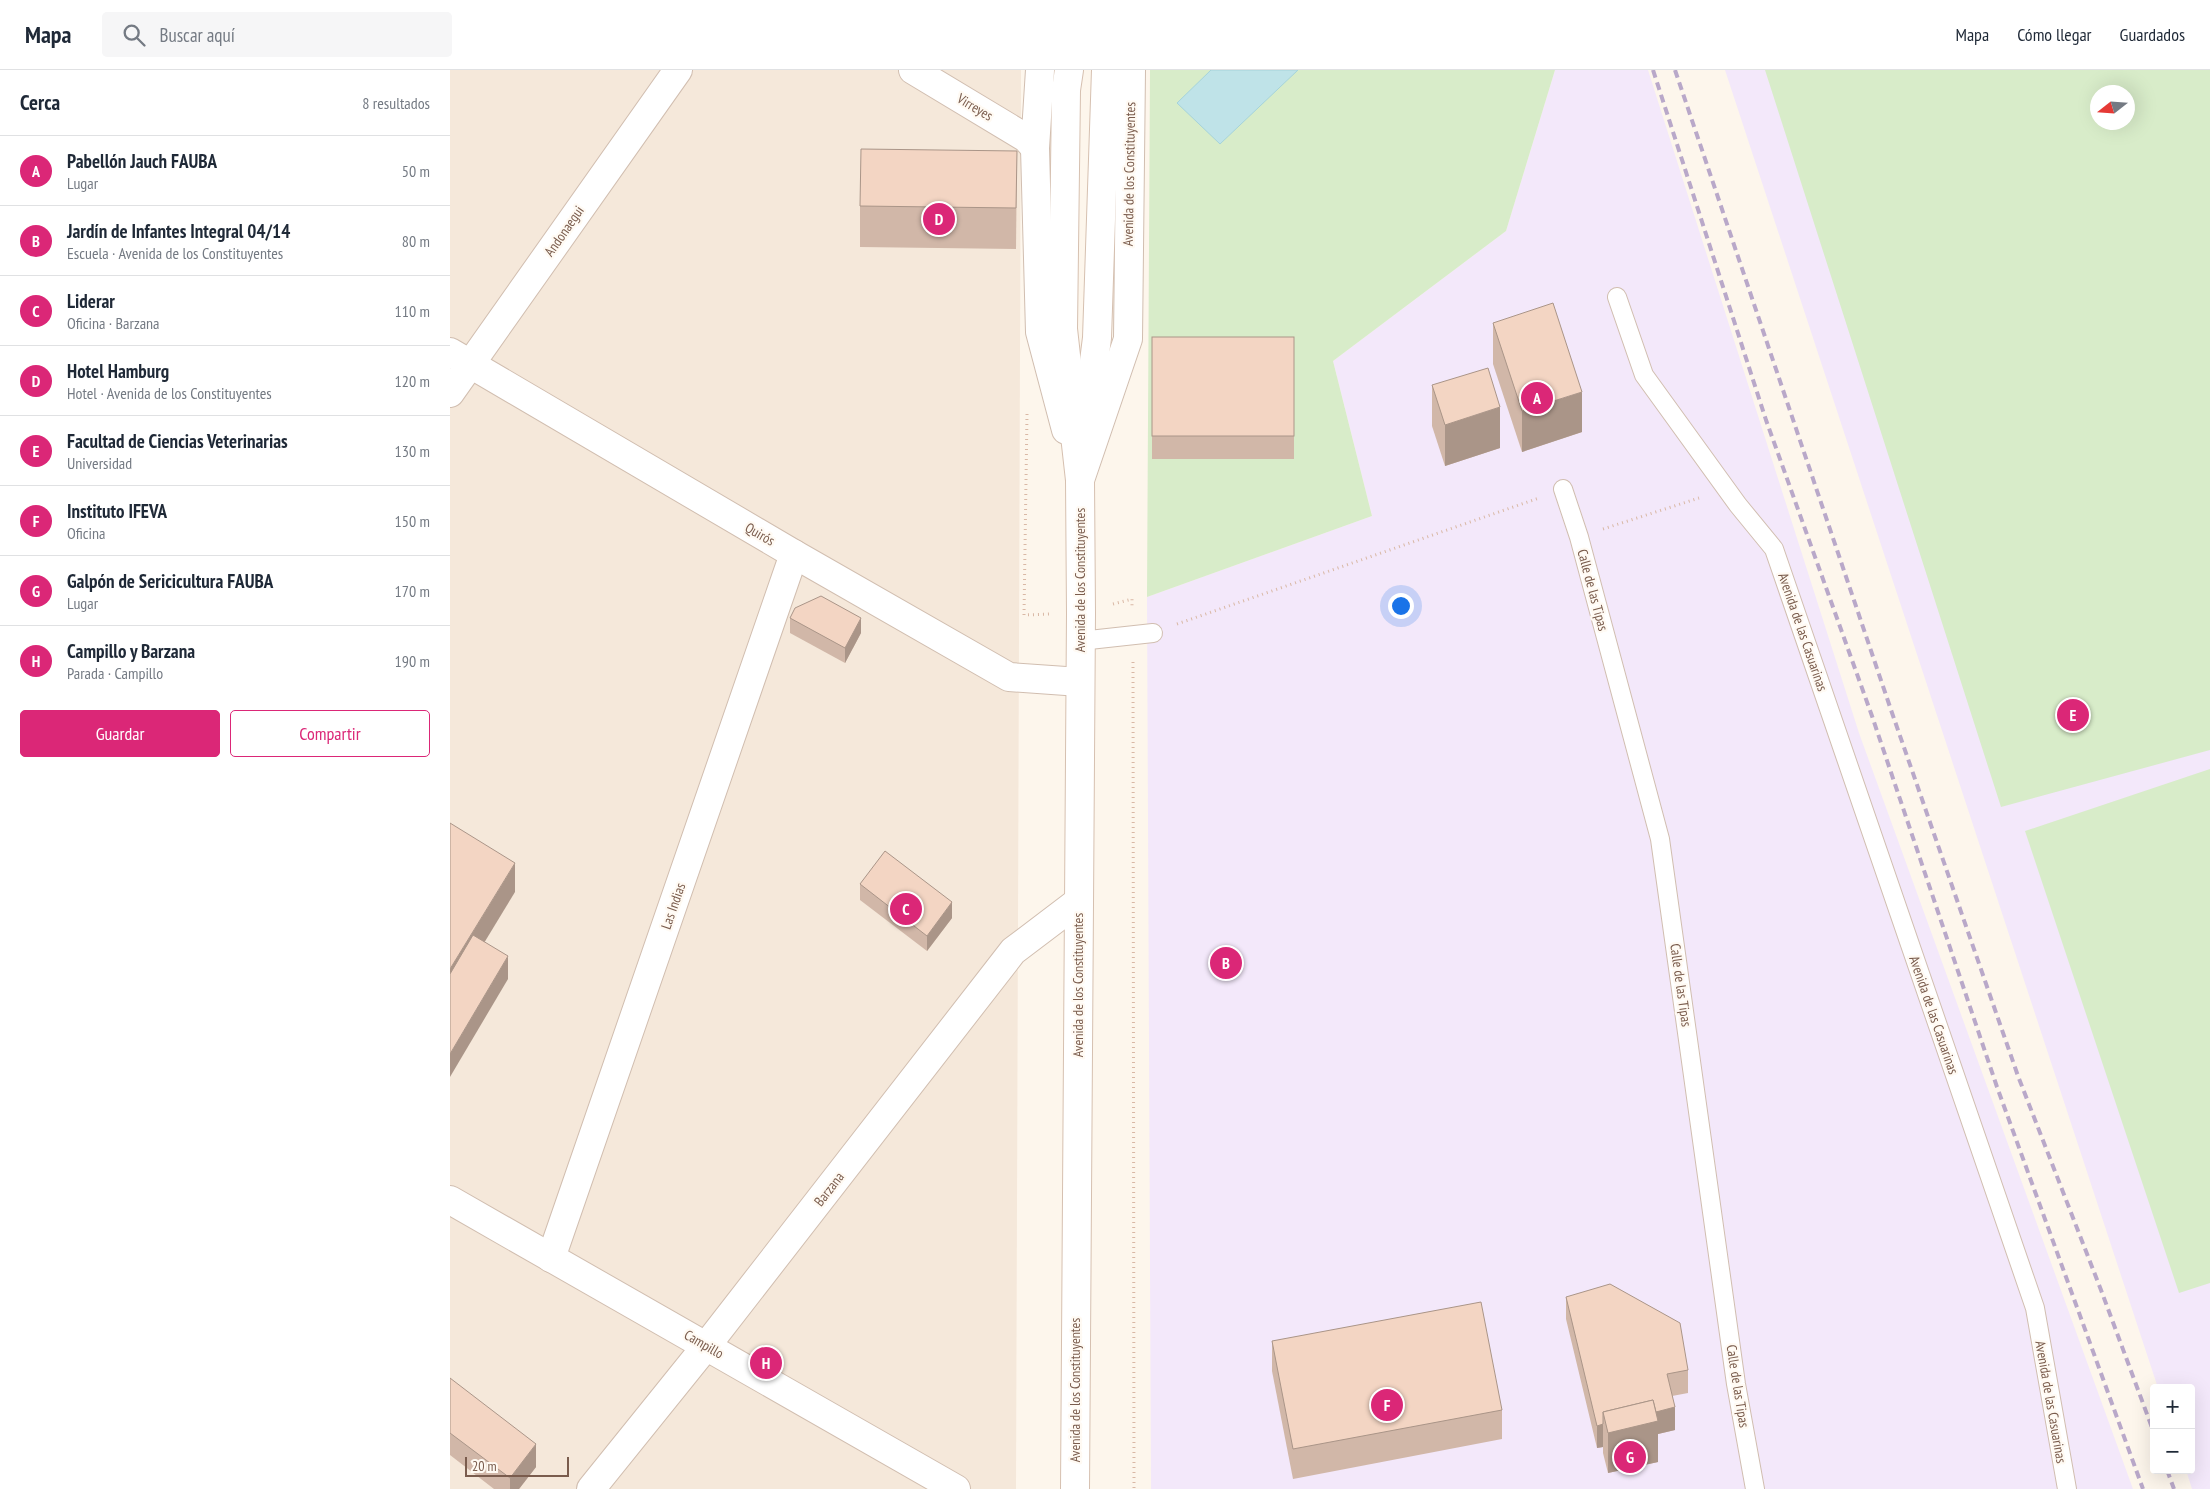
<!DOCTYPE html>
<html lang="es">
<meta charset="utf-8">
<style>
:root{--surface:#fff;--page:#f6f6f7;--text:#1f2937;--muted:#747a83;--line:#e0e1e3;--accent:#db2777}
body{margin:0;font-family:"PT Sans Narrow",sans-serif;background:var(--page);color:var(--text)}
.controls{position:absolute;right:15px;bottom:15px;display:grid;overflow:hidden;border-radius:5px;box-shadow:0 5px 20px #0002}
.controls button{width:45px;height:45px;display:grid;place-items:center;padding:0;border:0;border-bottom:1px solid var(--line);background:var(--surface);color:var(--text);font:25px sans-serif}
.compass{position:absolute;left:1640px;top:15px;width:45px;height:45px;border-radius:50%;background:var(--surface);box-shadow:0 5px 20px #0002;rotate:253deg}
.scale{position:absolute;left:15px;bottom:12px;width:104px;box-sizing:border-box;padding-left:5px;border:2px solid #7a5c4d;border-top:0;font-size:14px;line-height:18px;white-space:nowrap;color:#7a5c4d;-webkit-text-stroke:4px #fffaf3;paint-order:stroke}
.you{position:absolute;left:950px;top:535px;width:18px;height:18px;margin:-12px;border:4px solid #fff;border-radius:50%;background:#1a73e8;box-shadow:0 0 0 8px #1a73e833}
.badge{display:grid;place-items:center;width:32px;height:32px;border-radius:50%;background:var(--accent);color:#fff;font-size:16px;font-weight:700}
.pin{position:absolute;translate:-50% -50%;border:2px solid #fff;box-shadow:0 1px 5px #0006}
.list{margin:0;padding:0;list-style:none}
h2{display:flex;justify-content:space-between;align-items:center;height:65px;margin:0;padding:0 20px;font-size:21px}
h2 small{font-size:16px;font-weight:400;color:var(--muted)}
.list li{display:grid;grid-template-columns:32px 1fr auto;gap:15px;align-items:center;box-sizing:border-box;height:70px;padding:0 20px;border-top:1px solid var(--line)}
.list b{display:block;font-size:19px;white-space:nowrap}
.list p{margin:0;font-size:16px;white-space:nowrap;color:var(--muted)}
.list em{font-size:16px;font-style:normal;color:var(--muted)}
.actions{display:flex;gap:10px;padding:15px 20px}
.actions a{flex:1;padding:11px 0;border:1px solid var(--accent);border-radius:5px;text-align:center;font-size:18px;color:var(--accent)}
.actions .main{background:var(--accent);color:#fff}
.icon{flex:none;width:28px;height:28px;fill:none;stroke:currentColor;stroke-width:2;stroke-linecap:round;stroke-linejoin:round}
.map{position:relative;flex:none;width:1760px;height:1419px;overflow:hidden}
header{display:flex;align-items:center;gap:30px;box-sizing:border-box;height:70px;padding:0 25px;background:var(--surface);border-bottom:1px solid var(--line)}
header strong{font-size:24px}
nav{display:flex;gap:28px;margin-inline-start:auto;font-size:18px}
.search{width:350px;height:45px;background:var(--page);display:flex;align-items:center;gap:12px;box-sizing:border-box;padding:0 18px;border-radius:5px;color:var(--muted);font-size:19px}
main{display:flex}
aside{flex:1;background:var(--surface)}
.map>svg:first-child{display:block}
.residential{fill:#f5e8da}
.education{fill:#f3e8fa;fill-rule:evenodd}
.green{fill:#d8ecc9;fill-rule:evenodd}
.water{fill:#bfe3e8;stroke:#a5d3da}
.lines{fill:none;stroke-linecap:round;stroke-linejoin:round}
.service-casing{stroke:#d1beb0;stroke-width:20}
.minor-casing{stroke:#d1beb0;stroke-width:30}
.tertiary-casing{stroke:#d1beb0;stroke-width:30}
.secondary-casing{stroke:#d6c0b0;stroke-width:30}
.path{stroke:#d9b8a5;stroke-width:3;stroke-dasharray:1 4;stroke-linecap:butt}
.service{stroke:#fff;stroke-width:18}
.minor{stroke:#fff;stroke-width:28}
.tertiary{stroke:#fff;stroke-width:28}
.secondary{stroke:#fff;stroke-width:28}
.rail{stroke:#b9a8c9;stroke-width:4;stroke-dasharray:8 5;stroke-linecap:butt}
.wall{fill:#d1b7a8}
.shaded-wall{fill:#aa9588}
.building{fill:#f3d5c3;stroke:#aa9588}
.labels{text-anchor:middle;stroke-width:4.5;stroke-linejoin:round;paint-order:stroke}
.street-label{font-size:14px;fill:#7a5c4d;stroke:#fffaf3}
</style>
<header>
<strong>Mapa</strong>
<div class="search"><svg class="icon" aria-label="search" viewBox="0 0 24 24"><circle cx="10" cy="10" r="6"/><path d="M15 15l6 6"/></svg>Buscar aquí</div>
<nav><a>Mapa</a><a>Cómo llegar</a><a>Guardados</a></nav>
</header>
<main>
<aside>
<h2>Cerca<small>8 resultados</small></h2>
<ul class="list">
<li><span class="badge">A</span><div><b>Pabellón Jauch FAUBA</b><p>Lugar</p></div><em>50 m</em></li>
<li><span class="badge">B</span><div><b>Jardín de Infantes Integral 04/14</b><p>Escuela · Avenida de los Constituyentes</p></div><em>80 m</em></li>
<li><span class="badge">C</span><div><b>Liderar</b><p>Oficina · Barzana</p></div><em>110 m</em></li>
<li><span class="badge">D</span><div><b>Hotel Hamburg</b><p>Hotel · Avenida de los Constituyentes</p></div><em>120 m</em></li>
<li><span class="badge">E</span><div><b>Facultad de Ciencias Veterinarias</b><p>Universidad</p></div><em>130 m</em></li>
<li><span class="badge">F</span><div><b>Instituto IFEVA</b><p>Oficina</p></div><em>150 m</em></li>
<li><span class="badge">G</span><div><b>Galpón de Sericicultura FAUBA</b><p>Lugar</p></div><em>170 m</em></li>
<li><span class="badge">H</span><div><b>Campillo y Barzana</b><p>Parada · Campillo</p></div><em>190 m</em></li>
</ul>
<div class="actions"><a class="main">Guardar</a><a>Compartir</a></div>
</aside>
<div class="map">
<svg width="1760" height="1419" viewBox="0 0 1760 1419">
<rect width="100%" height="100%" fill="#fdf6ec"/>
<path class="residential" d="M0,0H571L566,1419H0Z"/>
<g class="education">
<path d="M1105,0H1198L1409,663L1683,1419H701L697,527L922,446L883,291L1056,161Z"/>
<path d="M1275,0H1760V1419H1742L1736,1400H1741V1318H1708ZM1648,22H1678V52H1648Z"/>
</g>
<g class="green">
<path d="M700,0H1105L1056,161L883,291L922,446L697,527Z"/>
<path d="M1315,0H1760V680L1551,737ZM1648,22H1678V52H1648Z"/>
<path d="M1760,699V1213L1729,1223L1575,761Z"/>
</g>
<path class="water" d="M761,0H848L770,74L727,33Z"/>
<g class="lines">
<g class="service-casing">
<g id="service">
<path d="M1167,227L1194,305L1288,435L1324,479L1585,1238L1617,1419"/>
<path d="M1113,419L1129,467L1210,769L1286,1314L1305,1419"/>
<path d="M630,571L703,563"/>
</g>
</g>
<g class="minor-casing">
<g id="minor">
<path d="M463,0L576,68L585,78"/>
<path d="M590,0L585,78L590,262L616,360"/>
<path d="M0,323L228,0"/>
<path d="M630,410L678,269L681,0"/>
<path d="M0,1130L506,1419"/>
<path d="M101,1188L344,484"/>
<path d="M141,1419L257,1275L563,881L629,831"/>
</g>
</g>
<g class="tertiary-casing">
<path id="tertiary" d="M0,282L344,484L559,607L630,612"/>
</g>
<g class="secondary-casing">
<g id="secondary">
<path d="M619,0L616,20L613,259L630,410L631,543L625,1419"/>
<path d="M635,362L647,268L656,0"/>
</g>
</g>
<g class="path">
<path d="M577,344L574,545L601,544"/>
<path d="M1153,459L1249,428"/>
<path d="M663,534L682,529V538"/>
<path d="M727,554L1089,428"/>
<path d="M683,592L684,1419"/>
</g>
<use href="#service" class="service"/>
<use href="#minor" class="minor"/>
<use href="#tertiary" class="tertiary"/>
<use href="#secondary" class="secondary"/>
<g class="rail">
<path d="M1203,0L1316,350L1422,646L1547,1017L1693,1419"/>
<path d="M1225,0L1440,637L1568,1006L1651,1220L1704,1363"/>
<path d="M1717,1400L1724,1419"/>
</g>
</g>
<g class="wall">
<path d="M567,81L566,179L410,177V136Z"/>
<path d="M1043,253L1132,362L1072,382L1043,294Z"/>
<rect x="702" y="267" width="142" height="122"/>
<path d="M982,315L1050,378L995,396L982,356Z"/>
<path d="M340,548L411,563L395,593L340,563Z"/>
<path d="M410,814L502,848L477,881L410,830Z"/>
<path d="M1116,1227L1238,1300V1323L1222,1326L1225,1360L1208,1364V1392L1158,1403L1153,1383V1377L1147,1378L1116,1249Z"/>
<path d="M822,1271L1052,1340V1369L843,1409L822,1301Z"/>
<path d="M0,1308L86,1397L69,1419H44L0,1385Z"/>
</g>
<g class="shaded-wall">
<path d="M1132,322V362L1072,382V341Z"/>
<path d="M1050,337V378L995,396V355Z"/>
<path d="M411,548V563L395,593V578Z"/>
<path d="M65,793V822L0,929V899Z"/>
<path d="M502,832V848L477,881V866Z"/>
<path d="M58,886V909L0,1007V984Z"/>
<path d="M1225,1337V1360L1208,1364V1392L1158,1403V1363L1156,1354Z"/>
<path d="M1153,1354V1377L1147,1378V1356Z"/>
<path d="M86,1374V1397L69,1419H60V1408Z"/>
</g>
<g class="building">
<path d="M411,79L567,81L566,138L410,136Z"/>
<path d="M1103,233L1132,322L1072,341L1043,253Z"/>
<rect x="702" y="267" width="142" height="99"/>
<path d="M1038,298L1050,337L995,355L982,315Z"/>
<path d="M371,526L411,548L395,578L340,548L345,538Z"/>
<path d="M0,753L65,793L0,899Z"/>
<path d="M435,781L502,832L477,866L410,814Z"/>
<path d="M23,865L58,886L0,984V904Z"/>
<path d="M1160,1214L1230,1253L1238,1300L1217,1304L1225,1337L1206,1342L1203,1330L1153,1342V1354L1147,1356L1116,1227Z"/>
<path d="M1031,1232L1052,1340L843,1379L822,1271Z"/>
<path d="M0,1308L86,1374L60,1408L0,1363Z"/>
<path d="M1203,1330L1208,1351L1158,1363L1153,1342Z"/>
</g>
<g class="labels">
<g class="street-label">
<text transform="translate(525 37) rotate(31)" y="5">Virreyes</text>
<text transform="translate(679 104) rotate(-89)" y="5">Avenida de los Constituyentes</text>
<text transform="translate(114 161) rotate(-55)" y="5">Andonaegui</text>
<text transform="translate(310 464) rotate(30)" y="5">Quirós</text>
<text transform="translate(630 510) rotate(-90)" y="5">Avenida de los Constituyentes</text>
<text transform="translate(1143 520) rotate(75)" y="5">Calle de las Tipas</text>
<text transform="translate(1353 562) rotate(71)" y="5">Avenida de las Casuarinas</text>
<text transform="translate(223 836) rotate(-71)" y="5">Las Indias</text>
<text transform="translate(628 915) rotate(-90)" y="5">Avenida de los Constituyentes</text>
<text transform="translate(1231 915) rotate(82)" y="5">Calle de las Tipas</text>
<text transform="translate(1484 945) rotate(71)" y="5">Avenida de las Casuarinas</text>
<text transform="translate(379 1119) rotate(-52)" y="5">Barzana</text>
<text transform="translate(254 1274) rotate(30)" y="5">Campillo</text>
<text transform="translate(1288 1316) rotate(81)" y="5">Calle de las Tipas</text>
<text transform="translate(625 1320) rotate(-90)" y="5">Avenida de los Constituyentes</text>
<text transform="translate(1601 1332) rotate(80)" y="5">Avenida de las Casuarinas</text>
</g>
</g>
</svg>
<div class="controls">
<button>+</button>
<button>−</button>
</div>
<svg class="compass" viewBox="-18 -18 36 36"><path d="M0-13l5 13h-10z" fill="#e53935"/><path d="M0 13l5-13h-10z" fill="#747a83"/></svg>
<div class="scale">20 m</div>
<div class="you"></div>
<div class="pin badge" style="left:1087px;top:328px">A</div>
<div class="pin badge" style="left:776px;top:893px">B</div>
<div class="pin badge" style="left:456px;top:839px">C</div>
<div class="pin badge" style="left:489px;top:149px">D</div>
<div class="pin badge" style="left:1623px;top:645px">E</div>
<div class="pin badge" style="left:937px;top:1335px">F</div>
<div class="pin badge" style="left:1180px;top:1387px">G</div>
<div class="pin badge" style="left:316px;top:1293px">H</div>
</div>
</main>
